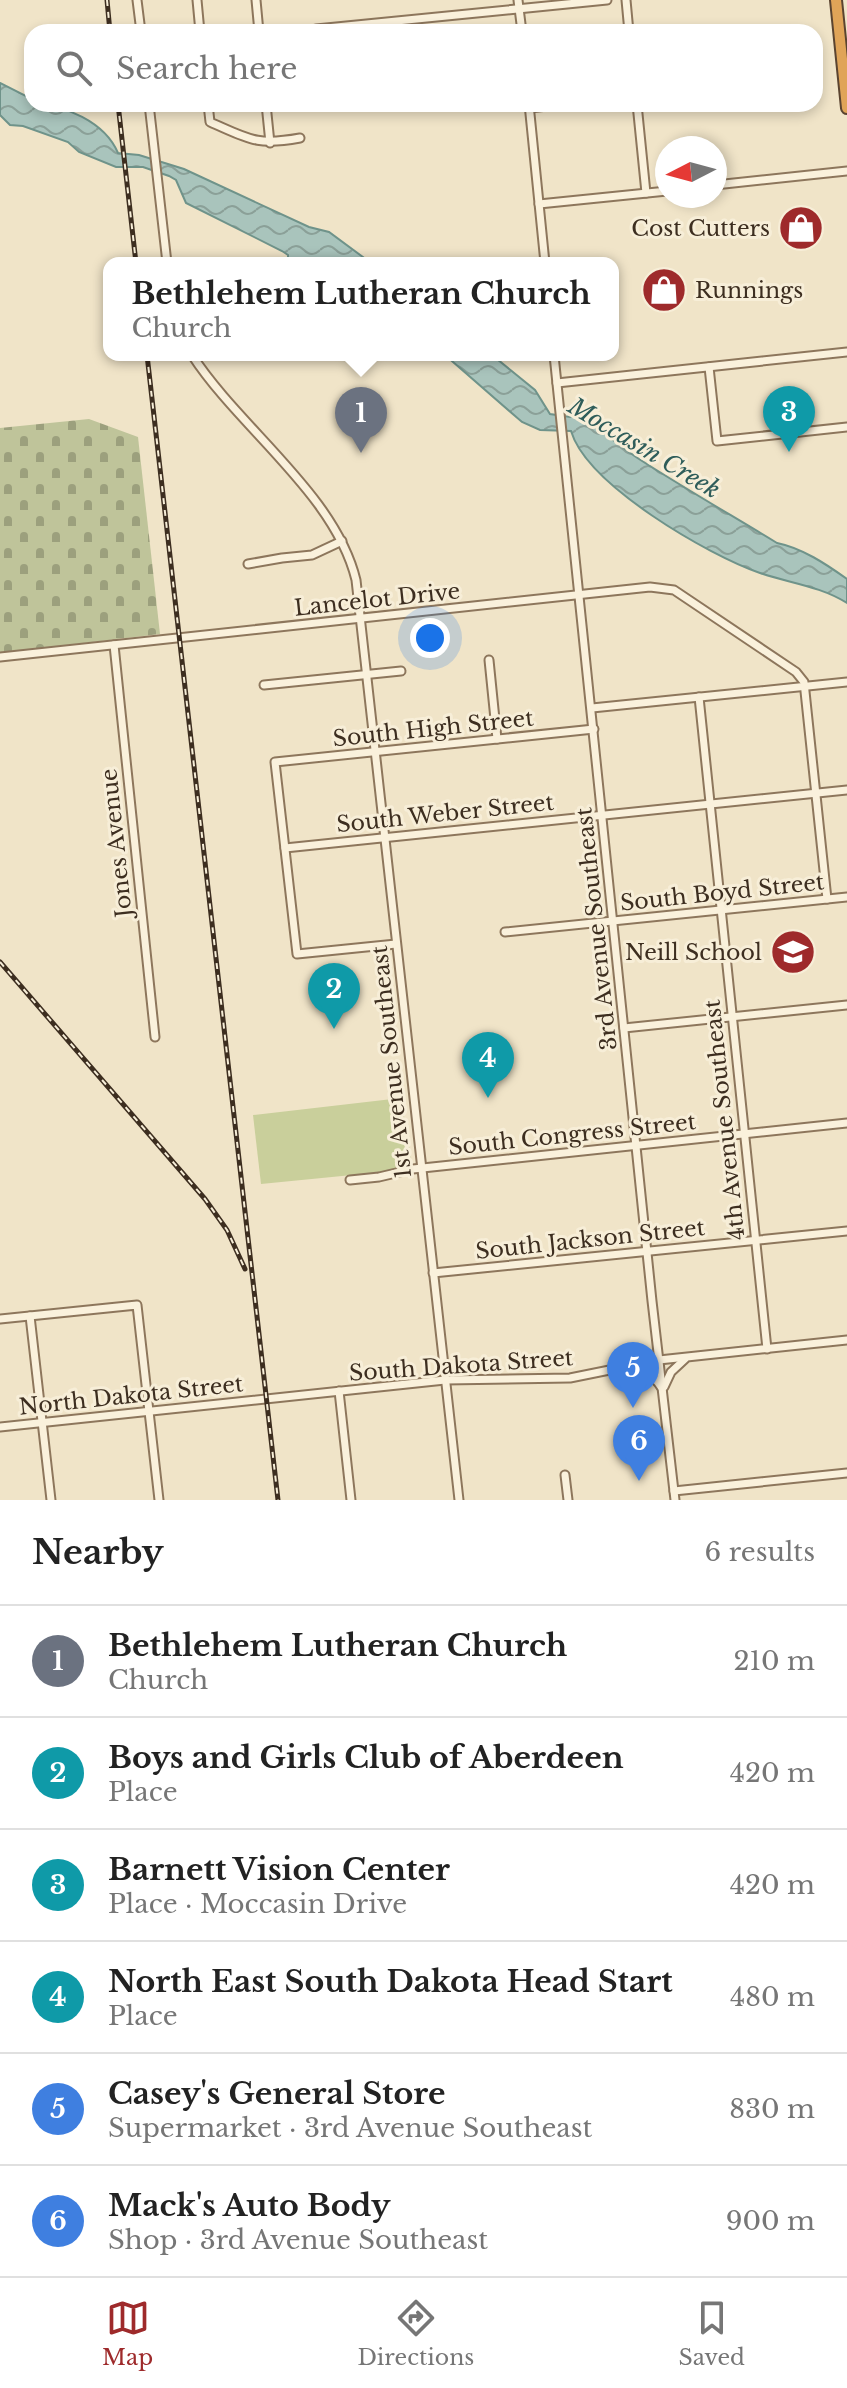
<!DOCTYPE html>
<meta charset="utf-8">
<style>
:root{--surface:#fff;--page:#f6f6f6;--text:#222;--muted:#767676;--line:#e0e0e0;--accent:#9e2a2b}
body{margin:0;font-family:"Libre Baskerville",serif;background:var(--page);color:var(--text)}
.compass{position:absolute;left:655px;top:136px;width:72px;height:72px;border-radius:50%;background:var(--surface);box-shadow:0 4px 12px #0003;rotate:264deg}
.you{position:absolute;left:430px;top:638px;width:28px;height:28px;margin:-20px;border:6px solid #fff;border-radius:50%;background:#1a73e8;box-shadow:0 0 0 12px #1a73e833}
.badge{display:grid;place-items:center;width:52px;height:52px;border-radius:50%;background:var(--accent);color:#fff;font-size:26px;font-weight:700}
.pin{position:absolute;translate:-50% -66px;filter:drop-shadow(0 2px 4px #0008)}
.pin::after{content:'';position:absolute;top:42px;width:28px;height:24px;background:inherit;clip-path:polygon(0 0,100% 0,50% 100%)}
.popup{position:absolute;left:103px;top:257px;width:516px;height:104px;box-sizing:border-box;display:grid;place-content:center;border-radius:16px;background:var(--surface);filter:drop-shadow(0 2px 6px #0005);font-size:26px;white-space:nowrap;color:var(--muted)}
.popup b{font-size:30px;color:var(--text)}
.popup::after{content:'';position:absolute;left:50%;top:100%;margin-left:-16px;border:16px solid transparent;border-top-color:var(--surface)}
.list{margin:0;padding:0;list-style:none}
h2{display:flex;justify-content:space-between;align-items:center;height:104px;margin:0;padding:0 32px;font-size:34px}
h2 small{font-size:26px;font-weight:400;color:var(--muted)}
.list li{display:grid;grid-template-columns:52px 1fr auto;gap:24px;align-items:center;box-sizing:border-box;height:112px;padding:0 32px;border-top:2px solid var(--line)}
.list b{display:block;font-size:30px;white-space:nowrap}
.list p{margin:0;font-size:26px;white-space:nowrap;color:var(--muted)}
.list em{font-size:26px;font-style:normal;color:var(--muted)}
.icon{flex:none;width:44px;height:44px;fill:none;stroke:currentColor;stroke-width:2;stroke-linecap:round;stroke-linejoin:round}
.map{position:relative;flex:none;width:847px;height:1500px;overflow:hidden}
.search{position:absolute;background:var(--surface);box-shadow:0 4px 12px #0003;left:24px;right:24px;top:24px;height:88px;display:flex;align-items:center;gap:20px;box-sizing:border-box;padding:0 28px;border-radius:24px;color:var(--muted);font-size:30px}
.sheet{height:776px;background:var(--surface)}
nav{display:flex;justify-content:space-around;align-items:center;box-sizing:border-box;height:112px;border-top:2px solid var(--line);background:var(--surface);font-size:22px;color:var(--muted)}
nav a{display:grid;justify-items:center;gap:4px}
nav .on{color:var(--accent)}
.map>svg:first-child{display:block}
.cemetery{fill:url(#cemetery-stones)}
.pitch{fill:#c9cf9b}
.water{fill:url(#water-waves);stroke:#6f938a;stroke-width:2}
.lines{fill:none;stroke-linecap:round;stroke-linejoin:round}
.minor-casing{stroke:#8d765c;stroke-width:11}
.highway-casing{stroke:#5b4430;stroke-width:14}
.minor{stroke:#faf1dc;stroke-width:7}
.highway{stroke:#e0a458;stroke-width:10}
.rail-casing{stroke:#3d2e20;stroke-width:5}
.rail{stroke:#f7eed8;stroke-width:2;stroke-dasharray:6;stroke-linecap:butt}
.labels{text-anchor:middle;stroke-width:6;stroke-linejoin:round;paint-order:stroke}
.poi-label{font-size:22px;fill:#3d2e20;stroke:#f7eed8;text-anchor:end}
.street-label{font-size:22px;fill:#3d2e20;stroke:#f7eed8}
.water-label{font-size:24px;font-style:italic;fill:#2f5d5a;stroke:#f7eed8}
</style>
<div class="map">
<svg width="847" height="1500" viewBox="0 0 847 1500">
<defs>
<pattern id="cemetery-stones" width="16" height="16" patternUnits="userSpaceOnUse" patternTransform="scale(2)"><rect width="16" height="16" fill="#bfc49a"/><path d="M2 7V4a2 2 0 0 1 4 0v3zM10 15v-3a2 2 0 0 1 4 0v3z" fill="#9ca07d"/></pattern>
<pattern id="water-waves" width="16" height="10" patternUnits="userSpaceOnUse" patternTransform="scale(2)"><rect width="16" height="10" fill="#a9c4bc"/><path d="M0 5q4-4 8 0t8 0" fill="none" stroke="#8ba098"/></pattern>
</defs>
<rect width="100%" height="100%" fill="#f0e4c8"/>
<path class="cemetery" d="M89,419L138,437L160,634L0,653V428Z"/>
<path class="pitch" d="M401,1098L413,1169L261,1184L253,1115Z"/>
<g class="water">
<path d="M0,83L32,99V104C64,104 105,122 118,153L139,155L184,169L309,227L329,232L371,263H303L288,260V255L282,251L186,203L176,180L169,176L143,167H116L79,152L68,142L23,126L10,125L0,115Z"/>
<path d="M445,355H492L535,390L550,414L570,417L572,415C598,425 616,444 639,459C684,488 731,515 777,543C802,548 826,564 847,579V603C820,586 789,583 760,573C708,555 587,485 571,431L540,430L522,422Z"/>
</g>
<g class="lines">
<g class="minor-casing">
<g id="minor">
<path d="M137,0L141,32"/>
<path d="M197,0L200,32"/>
<path d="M256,0L259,32"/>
<path d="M518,0L522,32"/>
<path d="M626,0L629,32"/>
<path d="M316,29L607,0"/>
<path d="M149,104L167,263"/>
<path d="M208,104L210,122C249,139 256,146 300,138"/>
<path d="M266,104L270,143"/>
<path d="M529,104L545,263"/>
<path d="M637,104L646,193"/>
<path d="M530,108L564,104"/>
<path d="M715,185L847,171"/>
<path d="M539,204L667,191"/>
<path d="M192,355C240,429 335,494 356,580L459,1500"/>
<path d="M554,355L652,1301L675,1500"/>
<path d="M709,367L717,441L847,427"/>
<path d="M557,383L847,352"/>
<path d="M248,564L282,558L312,555L342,541"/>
<path d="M114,645L155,1037"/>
<path d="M0,657L650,587L674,590L796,672L804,682L827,899"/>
<path d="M489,660L497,739"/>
<path d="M264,685L401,671"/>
<path d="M699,697L767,1349"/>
<path d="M592,708L847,682"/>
<path d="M285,848L847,790"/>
<path d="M505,932L847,897"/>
<path d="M396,944L297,954L275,762L594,729"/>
<path d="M624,1028L847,1005"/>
<path d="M350,1180L379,1177L413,1169L847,1123"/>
<path d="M433,1273L847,1231"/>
<path d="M30,1316L51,1500"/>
<path d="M0,1319L137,1305L159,1500"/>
<path d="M629,1368C643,1370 654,1375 661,1387"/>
<path d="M664,1387L671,1372L685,1359"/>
<path d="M339,1391L351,1500"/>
<path d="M0,1427L445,1380L570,1378L659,1360L847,1340"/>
<path d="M565,1475L568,1500"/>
<path d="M674,1491L847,1473"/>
</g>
</g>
<g class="highway-casing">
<path id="highway" d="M836,0L847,108"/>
</g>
<use href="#minor" class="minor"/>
<use href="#highway" class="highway"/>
<g class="rail-casing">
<g id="rail">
<path d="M107,0L110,32"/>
<path d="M118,104L136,263"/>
<path d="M147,355L278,1500"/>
<path d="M0,962L205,1199L227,1230L245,1269"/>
</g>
</g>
<use href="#rail" class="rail"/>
</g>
<defs>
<g id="shop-disc" transform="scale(2.3)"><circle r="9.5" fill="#9e2a2b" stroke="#f7eed8"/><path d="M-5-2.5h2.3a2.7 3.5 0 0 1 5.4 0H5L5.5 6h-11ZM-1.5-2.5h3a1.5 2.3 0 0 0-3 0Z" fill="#fff"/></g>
<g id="school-disc" transform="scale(2.3)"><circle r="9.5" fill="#9e2a2b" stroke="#f7eed8"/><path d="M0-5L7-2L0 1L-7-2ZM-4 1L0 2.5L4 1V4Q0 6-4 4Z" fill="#fff"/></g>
</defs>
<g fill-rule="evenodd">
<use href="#shop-disc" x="801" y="228"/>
<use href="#shop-disc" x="664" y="290"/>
<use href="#school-disc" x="793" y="952"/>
</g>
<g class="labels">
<g class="poi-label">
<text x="770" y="236">Cost Cutters</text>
<text x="695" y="298" text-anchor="start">Runnings</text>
<text x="762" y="960">Neill School</text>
</g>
<g class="street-label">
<text transform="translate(377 599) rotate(-6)" y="8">Lancelot Drive</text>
<text transform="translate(433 728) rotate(-6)" y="8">South High Street</text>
<text transform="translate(445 813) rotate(-6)" y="8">South Weber Street</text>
<text transform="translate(116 843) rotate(-96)" y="8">Jones Avenue</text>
<text transform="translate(722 892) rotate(-6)" y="8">South Boyd Street</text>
<text transform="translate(596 929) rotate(-96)" y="8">3rd Avenue Southeast</text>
<text transform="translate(391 1062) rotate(-96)" y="8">1st Avenue Southeast</text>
<text transform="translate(724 1120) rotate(-96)" y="8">4th Avenue Southeast</text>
<text transform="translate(572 1134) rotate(-6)" y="8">South Congress Street</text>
<text transform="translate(590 1239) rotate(-6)" y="8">South Jackson Street</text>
<text transform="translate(461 1365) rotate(-4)" y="8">South Dakota Street</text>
<text transform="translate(131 1395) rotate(-6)" y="8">North Dakota Street</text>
</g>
<g class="water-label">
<text transform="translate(644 448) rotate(31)" y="8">Moccasin Creek</text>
</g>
</g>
</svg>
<svg class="compass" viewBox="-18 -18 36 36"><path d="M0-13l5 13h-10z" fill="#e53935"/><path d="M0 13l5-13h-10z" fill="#767676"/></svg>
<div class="you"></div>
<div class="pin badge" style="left:361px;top:453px;background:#6b7280">1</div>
<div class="popup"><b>Bethlehem Lutheran Church</b>Church</div>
<div class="pin badge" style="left:334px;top:1029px;background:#0f9aa8">2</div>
<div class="pin badge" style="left:789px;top:452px;background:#0f9aa8">3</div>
<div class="pin badge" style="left:488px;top:1098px;background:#0f9aa8">4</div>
<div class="pin badge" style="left:633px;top:1408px;background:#3f7fe0">5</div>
<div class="pin badge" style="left:639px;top:1481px;background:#3f7fe0">6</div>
<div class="search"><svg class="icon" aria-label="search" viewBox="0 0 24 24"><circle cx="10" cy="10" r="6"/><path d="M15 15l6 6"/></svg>Search here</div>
</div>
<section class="sheet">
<h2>Nearby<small>6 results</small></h2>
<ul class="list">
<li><span class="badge" style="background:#6b7280">1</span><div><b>Bethlehem Lutheran Church</b><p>Church</p></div><em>210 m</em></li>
<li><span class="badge" style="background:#0f9aa8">2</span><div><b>Boys and Girls Club of Aberdeen</b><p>Place</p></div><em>420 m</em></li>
<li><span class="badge" style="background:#0f9aa8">3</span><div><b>Barnett Vision Center</b><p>Place · Moccasin Drive</p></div><em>420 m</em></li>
<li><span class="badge" style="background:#0f9aa8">4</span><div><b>North East South Dakota Head Start</b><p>Place</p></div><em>480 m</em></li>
<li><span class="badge" style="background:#3f7fe0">5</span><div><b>Casey's General Store</b><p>Supermarket · 3rd Avenue Southeast</p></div><em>830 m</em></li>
<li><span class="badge" style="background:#3f7fe0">6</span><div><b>Mack's Auto Body</b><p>Shop · 3rd Avenue Southeast</p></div><em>900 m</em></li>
</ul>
</section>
<nav>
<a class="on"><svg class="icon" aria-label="map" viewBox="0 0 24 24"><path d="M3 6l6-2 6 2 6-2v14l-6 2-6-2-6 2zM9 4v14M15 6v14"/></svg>Map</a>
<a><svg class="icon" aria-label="directions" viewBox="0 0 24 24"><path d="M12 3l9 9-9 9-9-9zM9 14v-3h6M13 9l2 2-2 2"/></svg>Directions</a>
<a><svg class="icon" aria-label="saved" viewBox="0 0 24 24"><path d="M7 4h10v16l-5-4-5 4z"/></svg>Saved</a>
</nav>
